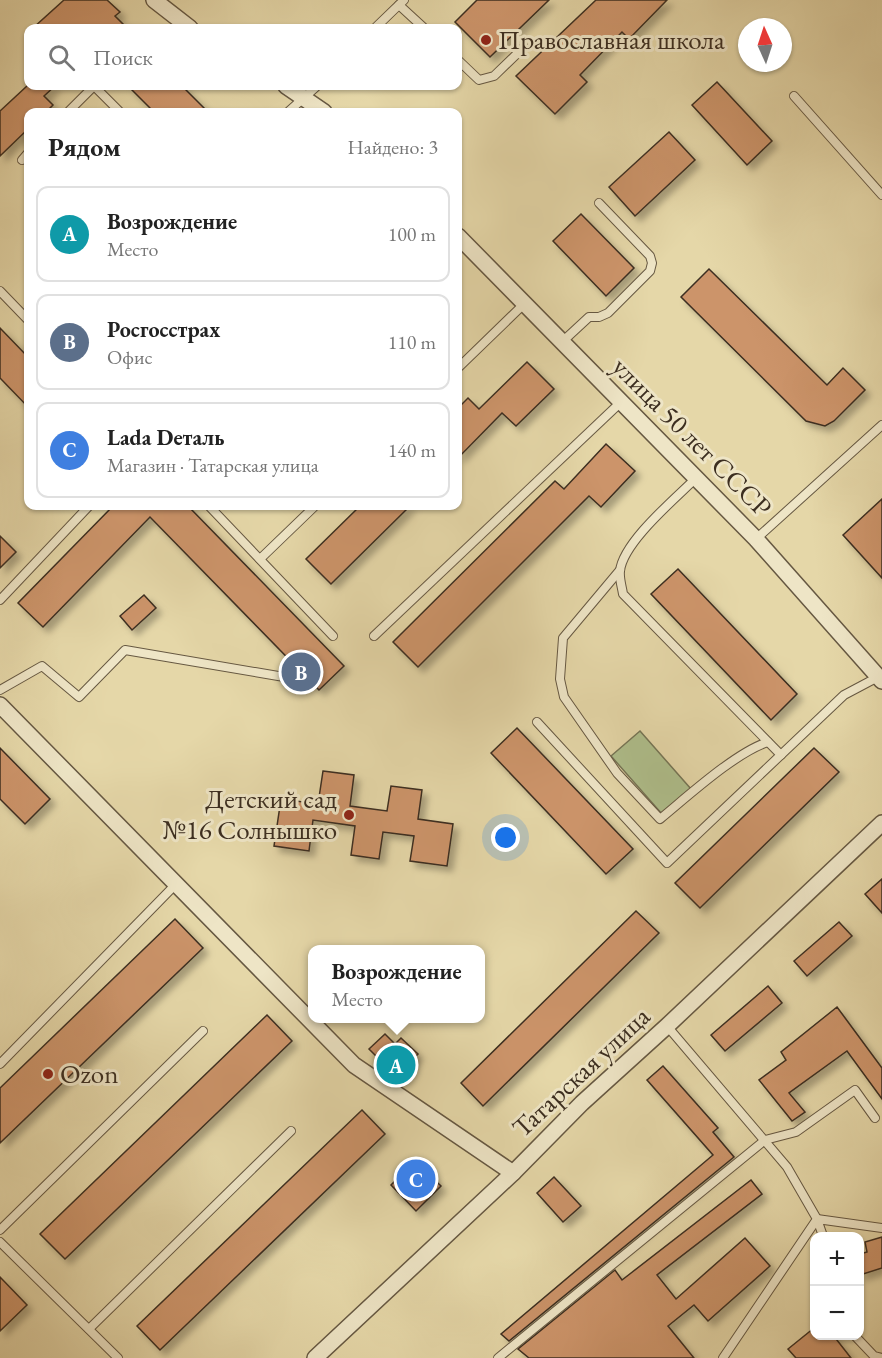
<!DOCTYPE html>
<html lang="ru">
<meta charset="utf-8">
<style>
:root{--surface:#fff;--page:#f2f2f2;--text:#222;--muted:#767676;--line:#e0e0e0;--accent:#8f2418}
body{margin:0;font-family:"EB Garamond",serif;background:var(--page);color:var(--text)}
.controls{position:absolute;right:18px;bottom:18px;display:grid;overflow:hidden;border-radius:12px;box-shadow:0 2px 4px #0004}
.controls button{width:54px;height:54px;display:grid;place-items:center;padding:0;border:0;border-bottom:2px solid var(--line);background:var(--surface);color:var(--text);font:30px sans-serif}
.compass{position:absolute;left:738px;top:18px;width:54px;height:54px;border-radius:50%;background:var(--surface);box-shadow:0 2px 4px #0004;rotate:357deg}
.you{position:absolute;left:506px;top:838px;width:21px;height:21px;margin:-15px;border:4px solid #fff;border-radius:50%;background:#1a73e8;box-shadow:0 0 0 9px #1a73e833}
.badge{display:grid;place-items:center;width:39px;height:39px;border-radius:50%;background:var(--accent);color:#fff;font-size:20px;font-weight:700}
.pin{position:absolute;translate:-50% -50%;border:3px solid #fff;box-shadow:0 2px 6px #0006}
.popup{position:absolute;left:308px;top:945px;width:177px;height:78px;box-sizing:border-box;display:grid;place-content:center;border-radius:12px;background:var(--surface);filter:drop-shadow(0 2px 4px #0005);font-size:20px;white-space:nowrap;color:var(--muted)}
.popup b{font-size:22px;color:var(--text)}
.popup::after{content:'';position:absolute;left:50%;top:100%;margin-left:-12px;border:12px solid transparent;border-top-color:var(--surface)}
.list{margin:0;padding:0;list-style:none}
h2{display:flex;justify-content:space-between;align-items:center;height:78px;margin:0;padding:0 24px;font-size:26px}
h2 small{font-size:20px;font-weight:400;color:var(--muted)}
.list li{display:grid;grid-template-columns:39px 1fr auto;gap:18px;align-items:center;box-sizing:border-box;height:96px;margin:0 12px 12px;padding:0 12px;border:2px solid var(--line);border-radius:12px}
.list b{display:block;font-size:22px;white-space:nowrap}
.list p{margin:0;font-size:20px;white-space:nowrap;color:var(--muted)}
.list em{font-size:20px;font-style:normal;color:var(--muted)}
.icon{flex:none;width:33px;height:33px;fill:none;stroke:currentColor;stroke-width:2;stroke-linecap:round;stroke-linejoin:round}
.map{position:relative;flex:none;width:882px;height:1358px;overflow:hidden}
.search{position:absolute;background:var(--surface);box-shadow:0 2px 4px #0004;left:24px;top:24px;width:438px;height:66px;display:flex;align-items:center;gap:15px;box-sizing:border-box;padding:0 21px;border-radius:12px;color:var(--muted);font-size:22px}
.panel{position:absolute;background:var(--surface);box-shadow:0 2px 4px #0004;left:24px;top:108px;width:438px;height:402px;border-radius:12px}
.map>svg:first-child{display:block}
.green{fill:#afbf8c;stroke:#767656;stroke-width:1.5}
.building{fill:#cc946a;stroke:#3c2e20;stroke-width:1.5;filter:url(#shadow)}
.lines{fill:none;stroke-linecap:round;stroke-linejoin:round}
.lane-casing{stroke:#665842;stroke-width:10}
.street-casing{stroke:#665842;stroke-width:18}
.lane{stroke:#eee5c6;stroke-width:8}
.street{stroke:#eee5c6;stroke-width:15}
.poi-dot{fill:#8f2418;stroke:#eee5c6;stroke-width:2}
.labels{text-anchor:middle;stroke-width:6;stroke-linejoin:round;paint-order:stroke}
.poi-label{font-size:27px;fill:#3c2e20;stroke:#eee5c6;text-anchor:start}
.street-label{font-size:27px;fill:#3c2e20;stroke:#eee5c6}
</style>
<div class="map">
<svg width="882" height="1358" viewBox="0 0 882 1358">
<defs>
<filter id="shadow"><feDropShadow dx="5.5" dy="5.5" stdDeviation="3" flood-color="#0004"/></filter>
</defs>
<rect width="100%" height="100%" fill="#e5d7a8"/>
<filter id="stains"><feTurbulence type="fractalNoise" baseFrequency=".00333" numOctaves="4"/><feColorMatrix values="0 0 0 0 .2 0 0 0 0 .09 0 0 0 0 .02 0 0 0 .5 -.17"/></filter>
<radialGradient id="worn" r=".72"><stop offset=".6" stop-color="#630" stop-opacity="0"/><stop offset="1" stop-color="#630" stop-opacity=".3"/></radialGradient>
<path class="green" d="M640,731L691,789L662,814L611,756Z"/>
<g class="building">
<path d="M64,0H107L120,12L115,16L127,28H33Z"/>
<path d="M477,0H549L490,57L455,22Z"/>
<path d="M596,0H667L629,39L622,32L580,75L587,82L555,114L516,76Z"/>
<path d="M717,82L772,141L747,165L692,105Z"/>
<path d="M27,86H55L44,96L53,105L46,112H28V129L0,156V111Z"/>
<path d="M128,86H182L208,112H154Z"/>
<path d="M669,132L695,160L635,216L609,187Z"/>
<path d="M581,214L634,268L606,296L553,241Z"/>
<path d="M709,269L827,385L843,368L865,390L834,421L825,426L806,421L681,297Z"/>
<path d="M0,328L28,357V407L0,378Z"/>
<path d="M527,362L554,389L516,426L502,413L458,458V408L468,398L479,409Z"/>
<path d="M606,444L635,471L601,507L589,496L418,667L393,642L555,481L564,489Z"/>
<path d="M882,499V578L843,535Z"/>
<path d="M113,506H188L344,666L319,690L150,517L43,627L18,603Z"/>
<path d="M360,506H410L331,584L306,559Z"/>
<path d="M0,536L16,552L0,568Z"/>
<path d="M678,569L797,694L771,720L651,594Z"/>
<path d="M144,595L156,608L132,630L120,616Z"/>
<path d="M517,728L633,849L606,874L491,753Z"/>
<path d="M0,748L50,799L25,824L0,799Z"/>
<path d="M814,748L839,772L700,908L675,883Z"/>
<path d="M323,771L354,775L350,806L387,811L391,786L422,790L418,819L453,824L447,866L410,861L414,836L383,832L379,859L351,855L355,826L313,820L309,851L274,846L281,799L318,804Z"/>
<path d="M882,879V913L865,894Z"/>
<path d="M636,911L659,933L483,1106L461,1083Z"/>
<path d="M175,919L203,948L0,1143V1088Z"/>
<path d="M839,922L852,936L807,976L794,961Z"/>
<path d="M768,986L782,1003L725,1051L711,1035Z"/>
<path d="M837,1007L882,1068V1099L847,1051L789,1093L805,1112L792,1121L759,1080L786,1060L781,1052Z"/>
<path d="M267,1015L292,1041L65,1259L40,1234Z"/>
<path d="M385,1034L395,1044L401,1038L418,1054L396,1076L369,1049Z"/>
<path d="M663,1066L718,1128L713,1132L734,1157L509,1341L501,1334L713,1155L647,1080Z"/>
<path d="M362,1110L385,1134L160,1350L137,1326Z"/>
<path d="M415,1161L441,1186L416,1211L391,1185Z"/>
<path d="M554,1177L581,1206L563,1222L537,1193Z"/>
<path d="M751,1180L762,1194L657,1275L676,1299L745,1238L770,1266L708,1321L694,1305L668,1326L694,1358H529L518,1349L615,1270L622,1280Z"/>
<path d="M882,1237V1268L860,1275V1254L867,1252L865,1242Z"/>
<path d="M0,1277L27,1305L0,1331Z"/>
<path d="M814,1328V1335H833L851,1358H796L788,1349Z"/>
</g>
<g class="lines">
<g class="lane-casing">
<g id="lane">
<path d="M399,5L424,28"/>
<path d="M375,28L404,0"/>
<path d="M458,60L479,80L494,76L524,47"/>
<path d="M794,96L882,195"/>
<path d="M68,112L94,86L120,112"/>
<path d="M288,112L317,86"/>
<path d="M22,160L28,153"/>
<path d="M0,291L28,320"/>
<path d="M562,342L589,317H599L608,313L650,271L652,263L650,256L599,203"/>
<path d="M458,368L524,304"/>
<path d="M696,478C676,498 623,542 620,571C619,578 622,587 623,594L781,755"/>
<path d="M209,506L333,636"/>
<path d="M756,539L882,425"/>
<path d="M260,559L315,506"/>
<path d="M620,570L563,638L560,679L564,697L617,773L660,819C687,797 736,752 768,742"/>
<path d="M0,600L89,506"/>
<path d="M374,636L621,402"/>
<path d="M0,690L42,666L79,697L125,650L290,678"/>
<path d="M537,722L667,863L844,695L878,677"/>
<path d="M667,1026L787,1167L817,1219L723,1358"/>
<path d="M0,1064L176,884"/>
<path d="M0,1230L203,1031"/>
<path d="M823,1236L817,1219L882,1228"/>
<path d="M0,1242L118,1358"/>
<path d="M89,1329L291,1131"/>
<path d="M855,1336L874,1356L882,1358"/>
<path d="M498,1358L765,1140L796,1132L855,1090L875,1118"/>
</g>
</g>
<g class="street-casing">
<g id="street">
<path d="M154,0L190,28"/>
<path d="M286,86L324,112"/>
<path d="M458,236L756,539L882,681"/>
<path d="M0,705L354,1065L513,1173"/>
<path d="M315,1358L513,1173L582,1103L667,1026L882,823"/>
</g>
</g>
<use href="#lane" class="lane"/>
<use href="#street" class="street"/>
</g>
<g class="poi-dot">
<circle cx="486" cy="40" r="6"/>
<circle cx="349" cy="815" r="6"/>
<circle cx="48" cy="1074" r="6"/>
</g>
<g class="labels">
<g class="poi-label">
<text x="498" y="49">Православная школа</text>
<text x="337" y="808" text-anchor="end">Детский сад<tspan x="337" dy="31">№16 Солнышко</tspan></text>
<text x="60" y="1083">Ozon</text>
</g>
<g class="street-label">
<text transform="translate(692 437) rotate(45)" y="9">улица 50 лет СССР</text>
<text transform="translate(581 1072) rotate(-43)" y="9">Татарская улица</text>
</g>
</g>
<rect width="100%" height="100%" filter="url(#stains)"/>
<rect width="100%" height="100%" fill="url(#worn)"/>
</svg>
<div class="controls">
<button>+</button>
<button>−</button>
</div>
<svg class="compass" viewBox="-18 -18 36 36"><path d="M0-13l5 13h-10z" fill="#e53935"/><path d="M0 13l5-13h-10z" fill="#767676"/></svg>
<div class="you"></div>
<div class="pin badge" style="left:396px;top:1065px;background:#0f9aa8">A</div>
<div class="popup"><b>Возрождение</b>Место</div>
<div class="pin badge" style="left:301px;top:672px;background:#5c6f8a">B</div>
<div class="pin badge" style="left:416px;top:1179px;background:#3f7fe0">C</div>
<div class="search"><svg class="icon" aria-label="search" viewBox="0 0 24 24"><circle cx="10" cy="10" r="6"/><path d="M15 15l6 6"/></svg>Поиск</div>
<section class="panel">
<h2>Рядом<small>Найдено: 3</small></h2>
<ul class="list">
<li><span class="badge" style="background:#0f9aa8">A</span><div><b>Возрождение</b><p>Место</p></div><em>100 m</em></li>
<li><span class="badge" style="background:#5c6f8a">B</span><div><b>Росгосстрах</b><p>Офис</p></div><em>110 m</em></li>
<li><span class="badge" style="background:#3f7fe0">C</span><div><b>Lada Dеталь</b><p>Магазин · Татарская улица</p></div><em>140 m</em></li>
</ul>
</section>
</div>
